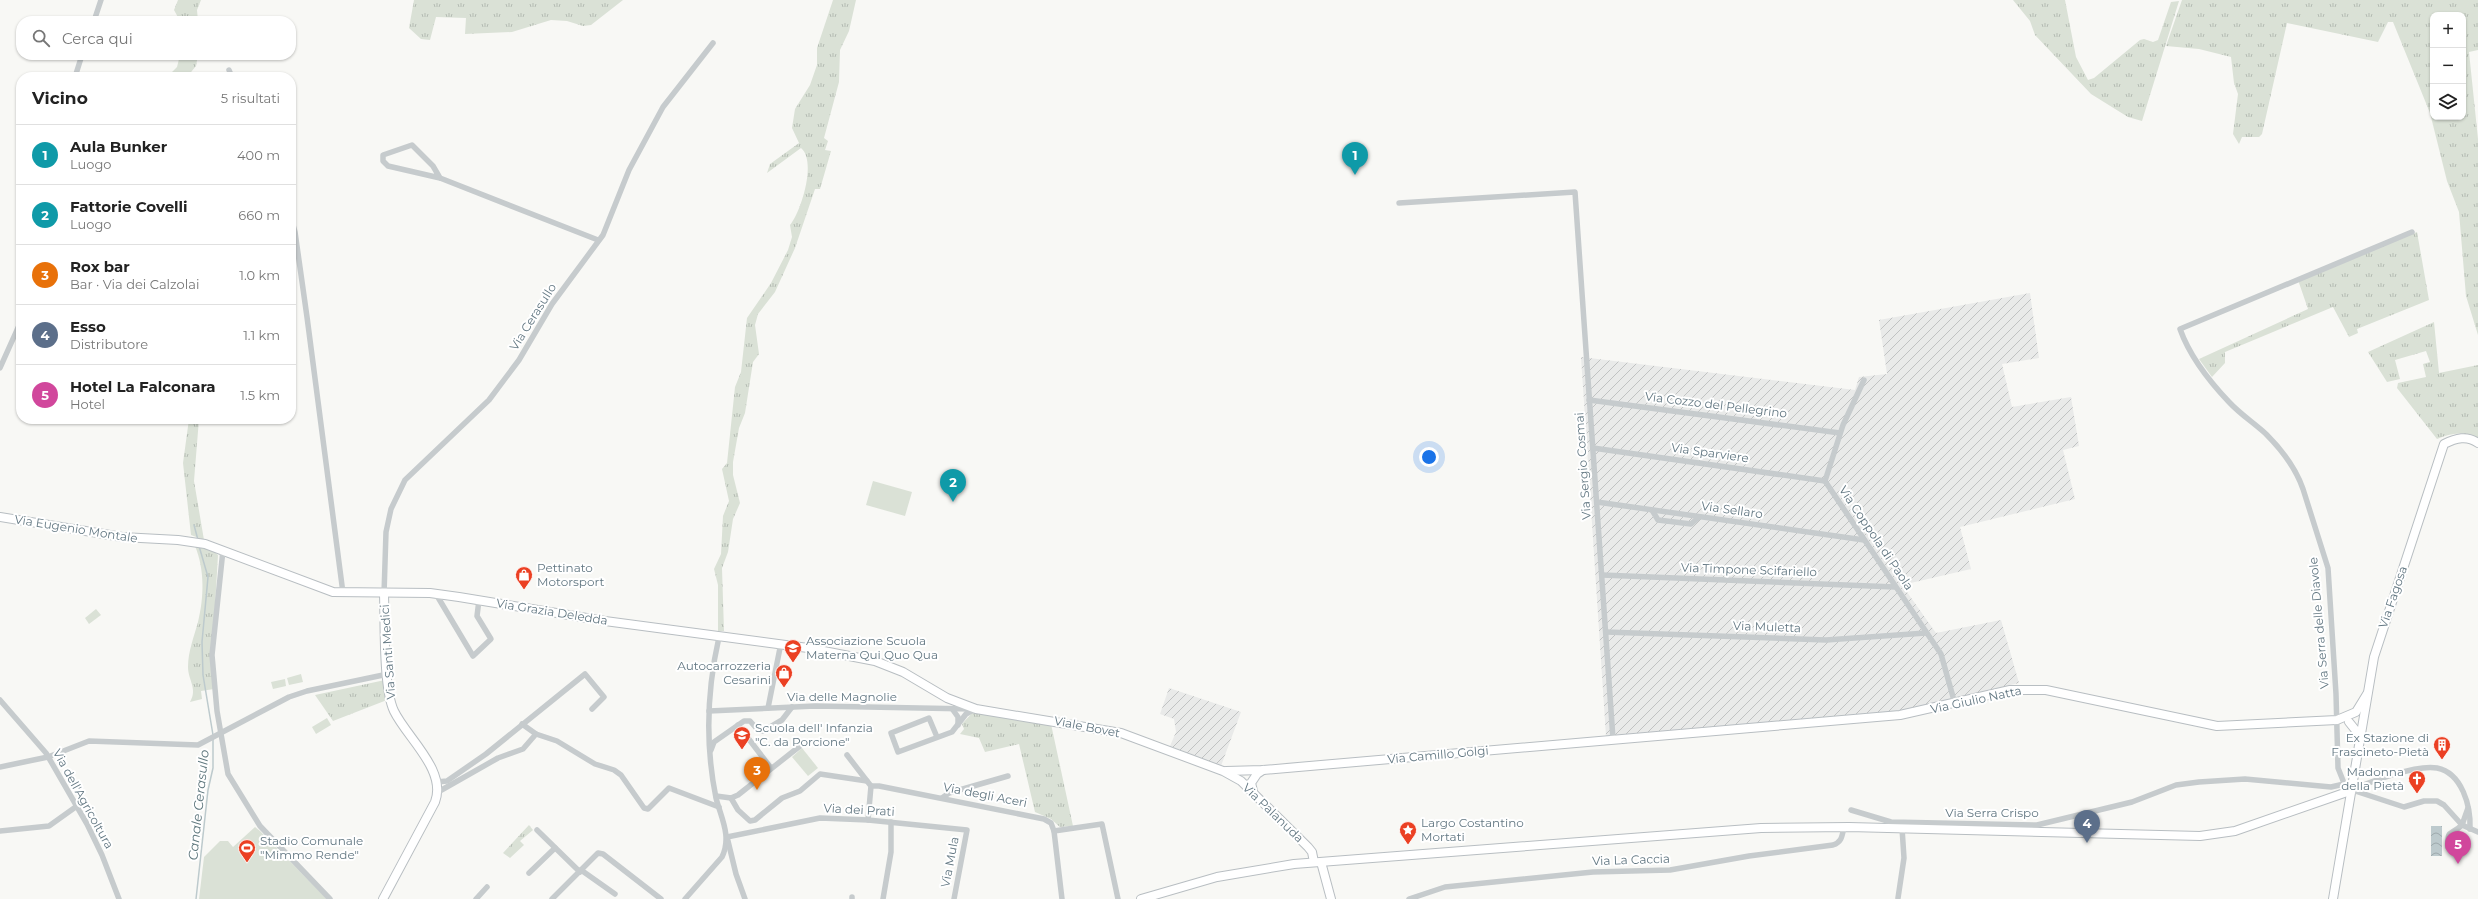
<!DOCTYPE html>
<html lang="it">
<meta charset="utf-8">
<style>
:root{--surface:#fff;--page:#f6f6f6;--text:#222;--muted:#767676;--line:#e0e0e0;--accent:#eb4023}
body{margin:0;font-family:Montserrat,sans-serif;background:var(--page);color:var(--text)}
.controls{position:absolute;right:12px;top:12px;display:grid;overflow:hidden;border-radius:8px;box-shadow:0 1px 3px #0004}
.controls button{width:36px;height:36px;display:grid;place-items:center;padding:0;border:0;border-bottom:1px solid var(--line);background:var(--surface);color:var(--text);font:20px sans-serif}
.you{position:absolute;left:1429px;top:457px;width:14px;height:14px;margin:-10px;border:3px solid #fff;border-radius:50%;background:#1a73e8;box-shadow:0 0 0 6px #1a73e833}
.badge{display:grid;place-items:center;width:26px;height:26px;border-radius:50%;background:var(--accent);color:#fff;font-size:13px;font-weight:700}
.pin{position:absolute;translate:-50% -33px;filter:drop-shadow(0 1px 2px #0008)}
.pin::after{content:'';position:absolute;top:21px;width:14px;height:12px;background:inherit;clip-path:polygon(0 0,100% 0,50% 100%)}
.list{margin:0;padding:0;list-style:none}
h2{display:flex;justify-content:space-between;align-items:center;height:52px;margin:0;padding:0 16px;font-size:17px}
h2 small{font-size:13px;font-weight:400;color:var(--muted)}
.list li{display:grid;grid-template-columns:26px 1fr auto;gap:12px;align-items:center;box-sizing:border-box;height:60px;padding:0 16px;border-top:1px solid var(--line)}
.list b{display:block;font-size:15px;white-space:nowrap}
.list p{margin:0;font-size:13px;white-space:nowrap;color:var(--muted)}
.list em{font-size:13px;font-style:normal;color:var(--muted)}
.icon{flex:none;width:22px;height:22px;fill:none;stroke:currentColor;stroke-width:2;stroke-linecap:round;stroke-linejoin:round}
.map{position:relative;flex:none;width:2478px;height:899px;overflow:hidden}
.search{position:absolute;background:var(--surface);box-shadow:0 1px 3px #0004;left:16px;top:16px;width:280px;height:44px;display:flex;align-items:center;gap:10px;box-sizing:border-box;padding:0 14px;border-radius:16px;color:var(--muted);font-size:15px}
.panel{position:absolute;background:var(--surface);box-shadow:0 1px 3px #0004;left:16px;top:72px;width:280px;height:352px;border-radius:16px}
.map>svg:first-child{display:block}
.industrial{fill:url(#industrial-furrows)}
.grass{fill:url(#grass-tufts);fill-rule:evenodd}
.pitch{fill:#dae1d6}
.water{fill:url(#water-waves)}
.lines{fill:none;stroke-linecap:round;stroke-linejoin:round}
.stream{stroke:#bdcacd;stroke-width:1.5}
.secondary-casing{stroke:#b8bec2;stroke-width:10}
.street{stroke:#c6cbcd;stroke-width:5.5}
.secondary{stroke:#fff;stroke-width:8}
.labels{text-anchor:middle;stroke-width:4;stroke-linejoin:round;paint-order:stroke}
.street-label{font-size:12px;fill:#627782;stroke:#fff}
.poi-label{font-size:12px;fill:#627782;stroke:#fff;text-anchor:start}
.water-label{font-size:13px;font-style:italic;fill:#5d767c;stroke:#fff}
</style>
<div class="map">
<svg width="2478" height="899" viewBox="0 0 2478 899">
<defs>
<pattern id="industrial-furrows" width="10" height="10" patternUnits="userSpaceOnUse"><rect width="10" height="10" fill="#e9eae9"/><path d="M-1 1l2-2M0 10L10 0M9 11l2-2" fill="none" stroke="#c0c2c2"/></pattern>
<pattern id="grass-tufts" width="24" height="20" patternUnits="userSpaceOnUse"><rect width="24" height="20" fill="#dae1d6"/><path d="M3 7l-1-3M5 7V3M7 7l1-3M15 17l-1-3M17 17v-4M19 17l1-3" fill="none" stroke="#b4bbb3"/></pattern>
<pattern id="water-waves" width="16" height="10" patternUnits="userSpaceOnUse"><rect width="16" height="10" fill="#bdcacd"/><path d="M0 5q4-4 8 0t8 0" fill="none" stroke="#9da9ac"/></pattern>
</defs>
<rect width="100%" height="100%" fill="#f8f8f5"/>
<g class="industrial">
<path d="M2030,293L2039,358L2002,364L2012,407L2071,397L2079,446L2063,450L2075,499L1960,527L1971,569L1902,585L1936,633L2001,620L2019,683L1895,712L1606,736L1581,357L1855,390L1859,377L1887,374L1879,320Z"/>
<path d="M1169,688L1241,712L1221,766L1170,746L1176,732L1174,719L1160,714Z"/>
</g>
<g class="grass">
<path d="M178,0H201L197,10L198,21H180L174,10Z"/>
<path d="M414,0H623L591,25L583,26L567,21L551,20L512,32L465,34L466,18L436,17L430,40L421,39L409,28Z"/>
<path d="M833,0H856L849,31L840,50L839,82L824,138L828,141L825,150L831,151L820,189H815L795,248L775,292L758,314L755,325L759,354L753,362L745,413L739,428L733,462V475L740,503L733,519L728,552L722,568L724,631H718V585L714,569L721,554L723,516L729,501L722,469L727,463L735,387L741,372L747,318L771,283L788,250L792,237L790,225C801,212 817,161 801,148L767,173L770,164L799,143L792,128L795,109L810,85L817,65V48Z"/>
<path d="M2013,0H2065L2076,57L2088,80L2094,78L2140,40L2144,39L2153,42L2158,40L2171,2L2179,1L2142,121L2128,117L2091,94L2035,35L2030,21Z"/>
<path d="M2182,0H2478V50L2469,52L2478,139V335L2466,296L2459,212L2447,181L2430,113L2393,22H2388L2378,42L2287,23L2262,134L2259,137H2242L2239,144L2233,134L2238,94L2234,83L2231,57L2199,49L2166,46ZM2433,15H2463V117H2433Z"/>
<path d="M180,55H198L196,66L187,77H167L177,67Z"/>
<path d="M2417,232L2429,300L2357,329L2358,333L2349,337L2333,307L2225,352V363L2212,377L2199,359L2308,309L2298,280Z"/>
<path d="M2434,322L2439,373L2478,365V440C2464,430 2452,433 2437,439L2397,388L2398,383L2426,377L2423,364L2430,362L2426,351L2395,360L2400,379L2387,382L2368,352Z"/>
<path d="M189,419H199L194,481L204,540L191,535L183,463Z"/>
<path d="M195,546L213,551L218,555L214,624V689L201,691L202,699L190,702C198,689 188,680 188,667C188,651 194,637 198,622C204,598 205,570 195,546Z"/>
<path d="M385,680L387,700L333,721L315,695Z"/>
<path d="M973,712L1051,724L1073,826L1060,827L1051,819L1035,812L1019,744L985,752L979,738L960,734L964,729L962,724Z"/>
<path d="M529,825L533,830L520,841L524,845L510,858L503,853Z"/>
</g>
<g class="pitch">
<path d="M873,481L912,492L905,516L866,505Z"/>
<path d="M96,609L101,615L89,624L85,618Z"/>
<path d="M301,674L303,682L289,685L287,678Z"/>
<path d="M285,679L286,686L273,689L271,682Z"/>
<path d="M327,718L331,725L316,734L312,727Z"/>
<path d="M802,748L818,768L808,776L792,757Z"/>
<path d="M255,827L260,831L327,899H199L204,857L220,841H228L233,847Z"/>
</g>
<rect class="water" x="2431" y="826" width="11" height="30"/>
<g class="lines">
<g class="stream">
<path d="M194,525L198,540"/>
<path d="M199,546L208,577L202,642L203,675L213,735"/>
<path d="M196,899L208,790L213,768V739"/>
</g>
<g class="secondary-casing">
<g id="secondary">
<path d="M0,517L122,537L178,540L205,544L333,592L430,593L459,597L605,621L808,648L875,661L903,672L947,698L976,709L1121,733L1223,771L1241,781L1308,847L1312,852L1314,862"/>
<path d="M2349,722L2357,732L2356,738"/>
<path d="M1226,771L1263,770L1900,715L2010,690H2046L2217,726L2337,720L2356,712L2367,694"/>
<path d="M1254,795L1251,783L1257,774L1263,770"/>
<path d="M1321,862L1331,899"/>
<path d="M383,899L435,802C447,770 407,738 394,711C383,688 385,622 384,594"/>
<path d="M1141,899L1217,877L1294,864L1761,828L1849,827L2200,836L2235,831L2350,791"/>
<path d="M2333,899L2374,657L2444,444C2456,438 2467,435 2478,443"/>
</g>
</g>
<g class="street">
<path d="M94,21L101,0"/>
<path d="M229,70L232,77"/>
<path d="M75,77L82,55"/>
<path d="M440,178L433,166L412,145L383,155V161L388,166L440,178L598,240"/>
<path d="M1399,203L1575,192L1613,739"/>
<path d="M291,218L295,232L307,317L343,593"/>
<path d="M2412,232L2180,329C2190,357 2209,381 2229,402C2240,414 2254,423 2266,434C2281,449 2296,469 2303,489L2328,568L2336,694L2338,768L2346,788L2404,807L2424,801H2437L2444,805L2462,825L2478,832"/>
<path d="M0,368L21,321"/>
<path d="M1864,380L1843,425L1825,481L1941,654L1955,704"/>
<path d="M1589,400L1840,433"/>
<path d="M1593,448L1825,481"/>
<path d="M1597,502L1864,540"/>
<path d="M1652,510L1658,520L1691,524L1699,517"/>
<path d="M223,550L212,655L217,711L228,774L260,826L330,899"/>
<path d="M1602,575L1895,587"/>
<path d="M384,594L386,532L391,509L405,480L489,400L519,360L552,304L603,235L629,170L663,107L713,43"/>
<path d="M436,594L473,656L491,639L477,616L479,600"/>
<path d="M1606,632L1826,640L1926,633"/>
<path d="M0,700L46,753L87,824L102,855L119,899"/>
<path d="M768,708L781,643"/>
<path d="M953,710L958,717V725"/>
<path d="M709,711L815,706L972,709"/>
<path d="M522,724L536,734L557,741L595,764L614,770L621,775L644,808L648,809L669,788L719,807"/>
<path d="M738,725L771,768"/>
<path d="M937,737L929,718L891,733L898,752L952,732L966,714L973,710"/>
<path d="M711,750L714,742L744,721H750L758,730L763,731L782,720L792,707"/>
<path d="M847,755L867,781"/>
<path d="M0,767L48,757L89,741L198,745L289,697L307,691L388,674"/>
<path d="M437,782L447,781L486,754L585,674L604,697L592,709"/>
<path d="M2350,791C2369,782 2417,764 2437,768C2462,773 2471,806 2470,829"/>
<path d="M438,792L498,758L523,749L536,734"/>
<path d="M716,796L731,798L738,795L800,746"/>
<path d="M731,798L738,810L750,821L755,820L782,798L800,791L820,774L867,781L871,786"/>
<path d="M942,798L949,793L1008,776"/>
<path d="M1851,810L1891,822L2037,825L2132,802L2176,785L2199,782L2245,779L2331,787L2344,784"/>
<path d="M868,820L871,786H879L1044,819L1051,823L1054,831L1062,899"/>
<path d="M537,830L580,872"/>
<path d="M0,831L49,826L77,806"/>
<path d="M1054,831L1102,824L1118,899"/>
<path d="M2448,847C2447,828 2451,836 2462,825L2468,808"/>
<path d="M581,870L615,894"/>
<path d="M529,873L555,848"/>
<path d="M1898,898L1904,858L1902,828"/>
<path d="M476,899L487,887"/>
<path d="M552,899L598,853L603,854L661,899"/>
<path d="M685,899L722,857C732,836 721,818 716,798C705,744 707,690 719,637"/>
<path d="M745,899L736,874L727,837L820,818L868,820L967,830L954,899"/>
<path d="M852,899V897"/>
<path d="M883,899L891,852V822"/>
<path d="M1409,899L1445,887L1593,872L1670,870L1749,856L1833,845C1842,842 1842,836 1844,827"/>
</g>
<use href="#secondary" class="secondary"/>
</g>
<defs>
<g id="shop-pin" transform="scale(0.9)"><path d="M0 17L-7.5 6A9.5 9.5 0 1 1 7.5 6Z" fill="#eb4023" stroke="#fff"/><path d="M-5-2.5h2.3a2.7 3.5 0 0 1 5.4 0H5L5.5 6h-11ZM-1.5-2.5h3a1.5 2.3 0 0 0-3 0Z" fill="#fff"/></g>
<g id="school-pin" transform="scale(0.9)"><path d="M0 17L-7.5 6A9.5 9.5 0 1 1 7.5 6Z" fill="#eb4023" stroke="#fff"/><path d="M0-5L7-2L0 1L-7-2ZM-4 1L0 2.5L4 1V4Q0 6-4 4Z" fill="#fff"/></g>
<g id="building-pin" transform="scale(0.9)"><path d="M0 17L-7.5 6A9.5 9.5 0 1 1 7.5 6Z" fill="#eb4023" stroke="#fff"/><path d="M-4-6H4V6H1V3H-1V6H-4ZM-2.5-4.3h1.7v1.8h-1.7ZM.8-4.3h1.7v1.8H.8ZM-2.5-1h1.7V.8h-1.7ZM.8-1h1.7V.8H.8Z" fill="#fff"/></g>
<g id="church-pin" transform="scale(0.9)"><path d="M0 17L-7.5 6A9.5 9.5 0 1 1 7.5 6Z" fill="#eb4023" stroke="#fff"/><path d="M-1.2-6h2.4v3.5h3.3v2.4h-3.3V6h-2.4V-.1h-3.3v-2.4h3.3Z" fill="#fff"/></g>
<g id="sight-pin" transform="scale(0.9)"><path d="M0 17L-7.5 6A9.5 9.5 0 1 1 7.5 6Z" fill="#eb4023" stroke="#fff"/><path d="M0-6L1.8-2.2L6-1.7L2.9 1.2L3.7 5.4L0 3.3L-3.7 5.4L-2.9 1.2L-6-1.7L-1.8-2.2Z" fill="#fff"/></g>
<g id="stadium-pin" transform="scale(0.9)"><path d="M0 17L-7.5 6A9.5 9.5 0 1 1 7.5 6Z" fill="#eb4023" stroke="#fff"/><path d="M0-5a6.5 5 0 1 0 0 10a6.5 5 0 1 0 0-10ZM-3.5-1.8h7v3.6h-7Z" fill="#fff"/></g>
</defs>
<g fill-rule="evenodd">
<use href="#shop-pin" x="524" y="575"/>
<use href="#school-pin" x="793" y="648"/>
<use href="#shop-pin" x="784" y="673"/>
<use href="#school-pin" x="742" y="735"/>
<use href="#building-pin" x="2442" y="745"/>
<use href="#church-pin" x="2417" y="779"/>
<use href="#sight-pin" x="1408" y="830"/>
<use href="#stadium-pin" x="247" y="848"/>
</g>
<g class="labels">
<g class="street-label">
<text transform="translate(533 317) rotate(-58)" y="4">Via Cerasullo</text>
<text transform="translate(1716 405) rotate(7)" y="4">Via Cozzo del Pellegrino</text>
<text transform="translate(1710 453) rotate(8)" y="4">Via Sparviere</text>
<text transform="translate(1583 466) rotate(-94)" y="4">Via Sergio Cosmai</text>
<text transform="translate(1732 510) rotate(8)" y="4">Via Sellaro</text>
<text transform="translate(76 529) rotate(9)" y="4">Via Eugenio Montale</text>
<text transform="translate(1876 538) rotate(56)" y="4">Via Coppola di Paola</text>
<text transform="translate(1749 570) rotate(2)" y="4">Via Timpone Scifariello</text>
<text transform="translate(2393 597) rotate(-71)" y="4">Via Fagosa</text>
<text transform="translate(552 612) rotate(9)" y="4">Via Grazia Deledda</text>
<text transform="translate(2319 623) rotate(-95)" y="4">Via Serra delle Diavole</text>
<text transform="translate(1767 627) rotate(2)" y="4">Via Muletta</text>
<text transform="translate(388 652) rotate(-94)" y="4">Via Santi Medici</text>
<text x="842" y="701">Via delle Magnolie</text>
<text transform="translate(1976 700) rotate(-12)" y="4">Via Giulio Natta</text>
<text transform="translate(1087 727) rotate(11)" y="4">Viale Bovet</text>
<text transform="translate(1438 755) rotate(-5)" y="4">Via Camillo Golgi</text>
<text transform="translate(985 795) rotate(11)" y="4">Via degli Aceri</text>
<text transform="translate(83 799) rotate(61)" y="4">Via dell'Agricoltura</text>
<text transform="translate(859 810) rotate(3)" y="4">Via dei Prati</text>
<text transform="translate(1273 813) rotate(44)" y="4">Via Palanuda</text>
<text x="1992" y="817">Via Serra Crispo</text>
<text transform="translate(1631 860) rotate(-2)" y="4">Via La Caccia</text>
<text transform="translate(950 862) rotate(-79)" y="4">Via Mula</text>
</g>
<g class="poi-label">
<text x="537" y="572">Pettinato<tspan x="537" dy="14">Motorsport</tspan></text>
<text x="806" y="645">Associazione Scuola<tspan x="806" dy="14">Materna Qui Quo Qua</tspan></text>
<text x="771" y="670" text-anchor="end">Autocarrozzeria<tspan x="771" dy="14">Cesarini</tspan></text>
<text x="755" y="732">Scuola dell' Infanzia<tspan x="755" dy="14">"C. da Porcione"</tspan></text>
<text x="2429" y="742" text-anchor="end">Ex Stazione di<tspan x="2429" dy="14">Frascineto-Pietà</tspan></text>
<text x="2404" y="776" text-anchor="end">Madonna<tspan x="2404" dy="14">della Pietà</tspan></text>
<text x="1421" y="827">Largo Costantino<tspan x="1421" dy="14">Mortati</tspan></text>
<text x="260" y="845">Stadio Comunale<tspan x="260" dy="14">"Mimmo Rende"</tspan></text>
</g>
<g class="water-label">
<text transform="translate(198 805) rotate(-84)" y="5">Canale Cerasullo</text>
</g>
</g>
</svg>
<div class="controls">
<button>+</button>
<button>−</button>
<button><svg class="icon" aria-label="layers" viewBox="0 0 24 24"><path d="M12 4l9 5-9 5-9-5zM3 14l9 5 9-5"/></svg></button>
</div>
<div class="you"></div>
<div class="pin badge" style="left:1355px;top:175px;background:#0f9aa8">1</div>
<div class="pin badge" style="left:953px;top:502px;background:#0f9aa8">2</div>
<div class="pin badge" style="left:757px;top:790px;background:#e8710a">3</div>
<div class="pin badge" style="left:2087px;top:843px;background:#5c6f8a">4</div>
<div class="pin badge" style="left:2458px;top:864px;background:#d1479c">5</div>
<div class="search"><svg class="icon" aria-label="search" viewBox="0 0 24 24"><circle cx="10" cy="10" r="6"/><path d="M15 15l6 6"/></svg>Cerca qui</div>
<section class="panel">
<h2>Vicino<small>5 risultati</small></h2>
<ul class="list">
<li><span class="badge" style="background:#0f9aa8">1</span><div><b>Aula Bunker</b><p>Luogo</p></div><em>400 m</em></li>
<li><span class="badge" style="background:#0f9aa8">2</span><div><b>Fattorie Covelli</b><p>Luogo</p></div><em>660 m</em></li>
<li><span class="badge" style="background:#e8710a">3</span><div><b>Rox bar</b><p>Bar · Via dei Calzolai</p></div><em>1.0 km</em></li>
<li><span class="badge" style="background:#5c6f8a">4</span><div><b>Esso</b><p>Distributore</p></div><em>1.1 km</em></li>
<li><span class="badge" style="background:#d1479c">5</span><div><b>Hotel La Falconara</b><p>Hotel</p></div><em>1.5 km</em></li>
</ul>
</section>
</div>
